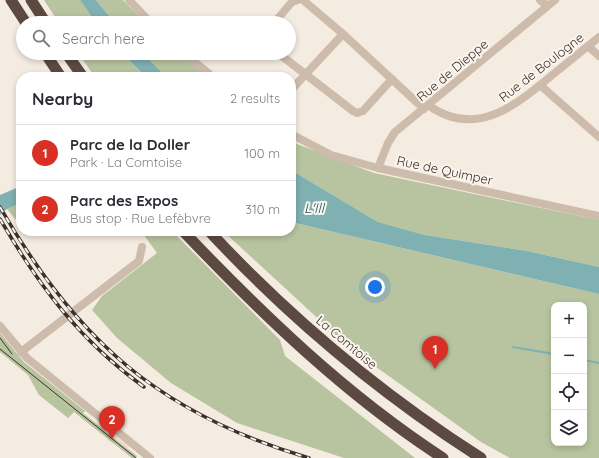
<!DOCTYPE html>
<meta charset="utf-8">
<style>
:root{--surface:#fff;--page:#f7f7f7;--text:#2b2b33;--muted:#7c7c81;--line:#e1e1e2;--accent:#d93025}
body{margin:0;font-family:Quicksand,sans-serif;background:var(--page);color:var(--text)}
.controls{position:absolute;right:12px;bottom:12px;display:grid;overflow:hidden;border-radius:8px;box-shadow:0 2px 6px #0003}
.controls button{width:36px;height:36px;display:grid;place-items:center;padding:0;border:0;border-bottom:1px solid var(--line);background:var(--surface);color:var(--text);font:20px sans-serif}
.you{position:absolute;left:375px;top:287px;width:14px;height:14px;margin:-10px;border:3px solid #fff;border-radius:50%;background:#1a73e8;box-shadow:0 0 0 6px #1a73e833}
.badge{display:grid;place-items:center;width:26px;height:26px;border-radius:50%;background:var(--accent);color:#fff;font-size:13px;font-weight:700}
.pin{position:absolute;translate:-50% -33px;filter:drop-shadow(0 1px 2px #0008)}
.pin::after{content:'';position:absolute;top:21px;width:14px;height:12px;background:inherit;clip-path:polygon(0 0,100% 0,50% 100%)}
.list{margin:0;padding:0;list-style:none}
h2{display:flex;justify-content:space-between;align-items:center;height:52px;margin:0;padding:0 16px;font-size:17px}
h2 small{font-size:13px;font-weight:400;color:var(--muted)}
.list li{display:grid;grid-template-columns:26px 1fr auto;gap:12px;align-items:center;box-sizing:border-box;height:56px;padding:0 16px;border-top:1px solid var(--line)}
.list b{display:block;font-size:15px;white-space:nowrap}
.list p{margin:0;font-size:13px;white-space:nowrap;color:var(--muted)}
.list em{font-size:13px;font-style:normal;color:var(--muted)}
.icon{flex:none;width:22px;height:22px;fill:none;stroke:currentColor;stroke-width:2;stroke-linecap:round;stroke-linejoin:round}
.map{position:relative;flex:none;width:599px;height:458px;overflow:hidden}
.search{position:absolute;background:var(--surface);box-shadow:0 2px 6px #0003;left:16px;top:16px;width:280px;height:44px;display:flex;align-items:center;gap:10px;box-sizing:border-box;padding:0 14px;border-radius:22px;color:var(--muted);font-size:15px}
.panel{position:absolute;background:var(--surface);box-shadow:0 2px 6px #0003;left:16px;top:72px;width:280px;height:164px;border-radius:16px}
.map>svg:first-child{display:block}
.green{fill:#b8c4a0;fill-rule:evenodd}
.plaza{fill:#ecdcc8}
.water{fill:#7fb0b2}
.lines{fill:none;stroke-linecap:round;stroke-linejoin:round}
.stream{stroke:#7fb0b2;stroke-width:2}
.minor{stroke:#cdbbac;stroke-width:8}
.highway{stroke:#5c4a42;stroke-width:11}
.tram{stroke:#3b302b;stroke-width:1}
.rail-casing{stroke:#3b302b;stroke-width:3.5}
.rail{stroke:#fbf5ee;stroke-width:2;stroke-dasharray:6;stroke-linecap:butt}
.labels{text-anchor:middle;stroke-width:4;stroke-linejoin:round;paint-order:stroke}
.street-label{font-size:13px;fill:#3b302b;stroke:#fbf5ee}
.water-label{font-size:14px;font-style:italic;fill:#1f5a5e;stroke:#fbf5ee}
</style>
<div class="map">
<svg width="599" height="458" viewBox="0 0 599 458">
<rect width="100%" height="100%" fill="#f4ebe1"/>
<g class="green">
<path d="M44,0H80L96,23H59Z"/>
<path d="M96,0H123L146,23H115Z"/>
<path d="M78,53H122L146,77H95Z"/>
<path d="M143,53H180L210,77H166Z"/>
<path d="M291,139L297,144L374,173L599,220V267L527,251L425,235L378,222L291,170Z"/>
<path d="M21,203V226L7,209Z"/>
<path d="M291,222L599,294V458H510L481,442L351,349L223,231H291ZM554,305H584V443H554Z"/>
<path d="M141,231H172L280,340L285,356L415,458H344L237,423L171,383L117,338L92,310L102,296L157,253Z"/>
<path d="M0,333L24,362L85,411L83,413L137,456L136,458H132L74,412L68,418L39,395L28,375L0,352Z"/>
</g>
<path class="plaza" d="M100,424L129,447L127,449L99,426Z"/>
<g class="water">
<path d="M80,0H96L115,23H96Z"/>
<path d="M122,53H143L166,77H146Z"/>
<path d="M291,170L378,222L425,235L527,251L599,267V294L291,222Z"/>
<path d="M21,186V203L7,209L0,215V195Z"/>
</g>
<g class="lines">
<g class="stream">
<path d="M513,347L554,354"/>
<path d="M584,360L599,363"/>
</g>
<g class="minor">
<path d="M129,0L151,23"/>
<path d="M303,0L343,34"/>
<path d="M540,0L547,6"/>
<path d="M274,23L292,2L298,0"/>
<path d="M588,46L599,56"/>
<path d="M184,53L213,77"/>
<path d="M278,53L353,111L357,113L363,111L392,79"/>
<path d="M540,85L599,137"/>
<path d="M291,90L343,34L424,109"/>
<path d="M428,105C475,139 515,106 551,76C567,63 583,50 599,37"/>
<path d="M291,134L331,155L378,168L599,216"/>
<path d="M378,168L388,143L395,132L555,0"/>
<path d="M0,326L27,358L150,458"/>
<path d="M21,352L139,261L142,247"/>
</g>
<g class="highway">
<path d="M11,0L26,23"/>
<path d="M31,0L46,23"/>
<path d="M45,53L61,77"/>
<path d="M66,53L83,77"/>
<path d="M183,231C263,315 346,395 443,458"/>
<path d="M209,231C290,318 381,394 481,458"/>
</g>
<g class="tram">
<path d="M0,338L12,354"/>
<path d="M0,349L136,458"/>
</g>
<g class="rail-casing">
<g id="rail">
<path d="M0,207C77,341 160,414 309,458"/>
<path d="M0,219C39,286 80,341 144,387"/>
</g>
</g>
<use href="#rail" class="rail"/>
</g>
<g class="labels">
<g class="street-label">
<text transform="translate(541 67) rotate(-38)" y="5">Rue de Boulogne</text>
<text transform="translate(452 70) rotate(-40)" y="5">Rue de Dieppe</text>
<text transform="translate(445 170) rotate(12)" y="5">Rue de Quimper</text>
<text transform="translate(347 342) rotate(40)" y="5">La Comtoise</text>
</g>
<g class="water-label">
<text x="314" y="213">L'Ill</text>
</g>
</g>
</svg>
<div class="controls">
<button>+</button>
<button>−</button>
<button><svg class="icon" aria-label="locate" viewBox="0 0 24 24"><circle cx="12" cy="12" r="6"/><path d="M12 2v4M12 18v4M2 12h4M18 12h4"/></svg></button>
<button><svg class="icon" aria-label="layers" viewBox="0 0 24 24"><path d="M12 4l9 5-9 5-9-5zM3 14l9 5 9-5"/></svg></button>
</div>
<div class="you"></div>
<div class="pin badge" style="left:435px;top:369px">1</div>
<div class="pin badge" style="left:112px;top:439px">2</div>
<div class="search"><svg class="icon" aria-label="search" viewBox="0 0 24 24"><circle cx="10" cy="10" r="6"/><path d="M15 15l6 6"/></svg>Search here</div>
<section class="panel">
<h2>Nearby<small>2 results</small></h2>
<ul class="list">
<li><span class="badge">1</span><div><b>Parc de la Doller</b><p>Park · La Comtoise</p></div><em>100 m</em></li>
<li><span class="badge">2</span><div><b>Parc des Expos</b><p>Bus stop · Rue Lefèbvre</p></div><em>310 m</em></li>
</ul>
</section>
</div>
